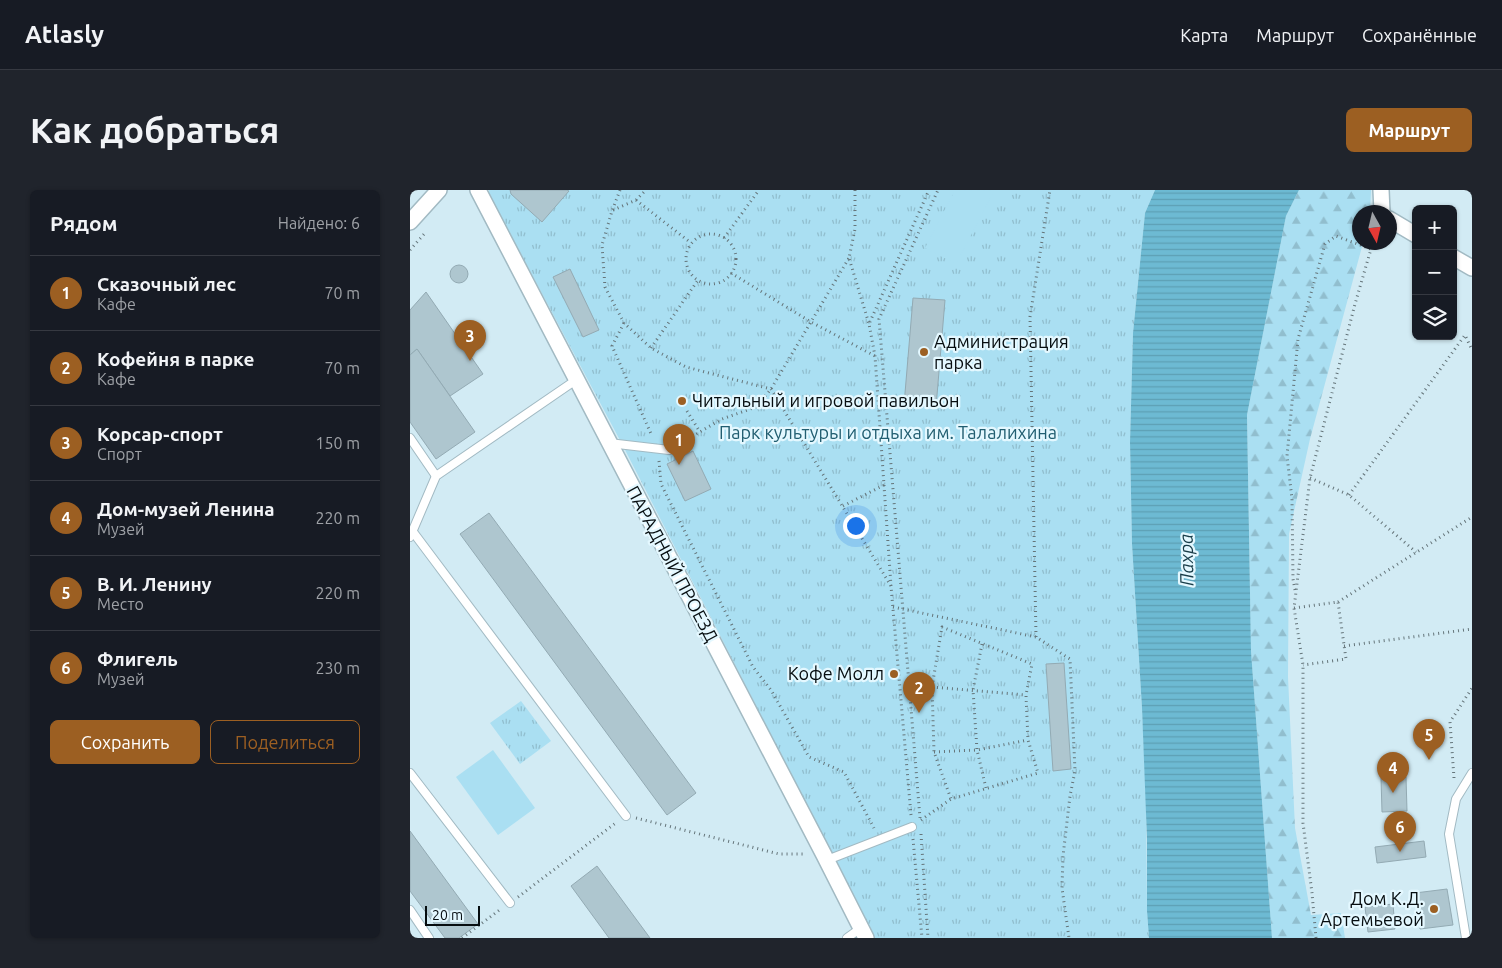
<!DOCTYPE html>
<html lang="ru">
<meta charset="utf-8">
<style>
:root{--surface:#171b24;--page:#20242c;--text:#f1f3f6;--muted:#9ea1a6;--line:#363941;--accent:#9c5f22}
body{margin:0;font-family:Ubuntu,sans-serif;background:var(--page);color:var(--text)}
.controls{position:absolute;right:15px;top:15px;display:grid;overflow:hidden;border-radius:8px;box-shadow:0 1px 4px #0004}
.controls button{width:45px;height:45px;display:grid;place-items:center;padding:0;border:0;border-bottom:1px solid var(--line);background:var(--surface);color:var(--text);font:25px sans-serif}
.compass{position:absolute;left:942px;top:15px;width:45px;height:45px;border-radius:50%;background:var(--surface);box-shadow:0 1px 4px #0004;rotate:172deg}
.scale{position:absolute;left:15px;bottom:12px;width:55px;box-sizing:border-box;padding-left:5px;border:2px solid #060d10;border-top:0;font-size:14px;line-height:18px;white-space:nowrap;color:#060d10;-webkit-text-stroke:4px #e4f8ff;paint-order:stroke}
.you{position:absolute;left:445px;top:335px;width:18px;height:18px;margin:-12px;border:4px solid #fff;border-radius:50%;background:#1a73e8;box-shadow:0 0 0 8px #1a73e833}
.badge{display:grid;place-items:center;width:32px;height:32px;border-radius:50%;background:var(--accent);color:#fff;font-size:16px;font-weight:700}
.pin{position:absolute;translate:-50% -41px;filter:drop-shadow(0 1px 2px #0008)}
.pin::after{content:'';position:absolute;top:26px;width:18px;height:15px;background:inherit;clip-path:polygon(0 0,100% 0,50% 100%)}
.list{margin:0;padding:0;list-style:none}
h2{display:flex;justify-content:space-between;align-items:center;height:65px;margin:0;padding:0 20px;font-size:21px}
h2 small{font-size:16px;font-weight:400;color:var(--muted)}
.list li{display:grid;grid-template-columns:32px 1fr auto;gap:15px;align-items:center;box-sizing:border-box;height:75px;padding:0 20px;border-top:1px solid var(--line)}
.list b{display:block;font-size:19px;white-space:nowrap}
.list p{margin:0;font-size:16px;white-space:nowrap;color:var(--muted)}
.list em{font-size:16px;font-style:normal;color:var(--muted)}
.actions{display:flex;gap:10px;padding:15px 20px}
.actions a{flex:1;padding:11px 0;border:1px solid var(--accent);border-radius:8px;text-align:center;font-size:18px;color:var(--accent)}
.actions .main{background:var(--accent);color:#fff}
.icon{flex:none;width:28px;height:28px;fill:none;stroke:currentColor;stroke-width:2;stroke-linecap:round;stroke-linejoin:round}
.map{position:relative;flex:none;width:1062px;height:748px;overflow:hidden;border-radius:8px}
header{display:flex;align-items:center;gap:30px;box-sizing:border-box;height:70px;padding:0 25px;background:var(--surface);border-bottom:1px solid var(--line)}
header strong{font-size:24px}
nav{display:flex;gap:28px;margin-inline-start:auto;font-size:18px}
.intro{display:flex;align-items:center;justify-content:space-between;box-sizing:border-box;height:120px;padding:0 30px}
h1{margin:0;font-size:35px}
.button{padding:12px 22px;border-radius:8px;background:var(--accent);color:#fff;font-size:18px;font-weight:700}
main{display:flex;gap:30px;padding:0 30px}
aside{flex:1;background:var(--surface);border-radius:8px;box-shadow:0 1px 4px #0004}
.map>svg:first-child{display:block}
.grass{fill:url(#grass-tufts)}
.forest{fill:url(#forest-firs)}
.pitch{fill:#aadff2}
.water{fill:url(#water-rules)}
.building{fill:#aec6cf;stroke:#93aab3}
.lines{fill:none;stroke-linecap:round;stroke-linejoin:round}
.service-casing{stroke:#a2bac3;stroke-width:10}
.minor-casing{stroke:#a2bac3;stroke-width:18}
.path{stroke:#65757a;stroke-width:3;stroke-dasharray:1 4;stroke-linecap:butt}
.service{stroke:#fff;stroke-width:8}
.minor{stroke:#fff;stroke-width:15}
.poi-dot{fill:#9c5f22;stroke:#e4f8ff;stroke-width:2}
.labels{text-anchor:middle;stroke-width:4.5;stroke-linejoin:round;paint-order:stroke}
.poi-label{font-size:18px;fill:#060d10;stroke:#e4f8ff;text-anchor:start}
.park-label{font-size:18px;fill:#215e71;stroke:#e4f8ff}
.street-label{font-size:18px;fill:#060d10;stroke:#e4f8ff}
.water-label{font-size:19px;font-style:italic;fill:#183c48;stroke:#e4f8ff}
</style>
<header>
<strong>Atlasly</strong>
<nav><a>Карта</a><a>Маршрут</a><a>Сохранённые</a></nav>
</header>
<div class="intro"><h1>Как добраться</h1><a class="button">Маршрут</a></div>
<main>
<aside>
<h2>Рядом<small>Найдено: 6</small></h2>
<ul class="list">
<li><span class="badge">1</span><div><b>Сказочный лес</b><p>Кафе</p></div><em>70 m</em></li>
<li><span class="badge">2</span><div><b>Кофейня в парке</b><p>Кафе</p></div><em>70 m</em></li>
<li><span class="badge">3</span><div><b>Корсар-спорт</b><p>Спорт</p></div><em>150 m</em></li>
<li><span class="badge">4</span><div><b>Дом-музей Ленина</b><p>Музей</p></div><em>220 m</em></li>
<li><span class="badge">5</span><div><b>В. И. Ленину</b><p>Место</p></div><em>220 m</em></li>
<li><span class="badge">6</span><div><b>Флигель</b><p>Музей</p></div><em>230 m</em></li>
</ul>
<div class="actions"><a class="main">Сохранить</a><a>Поделиться</a></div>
</aside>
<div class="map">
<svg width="1062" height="748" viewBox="0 0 1062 748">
<defs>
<pattern id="grass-tufts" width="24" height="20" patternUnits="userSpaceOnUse" patternTransform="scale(1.25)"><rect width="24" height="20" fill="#aadff2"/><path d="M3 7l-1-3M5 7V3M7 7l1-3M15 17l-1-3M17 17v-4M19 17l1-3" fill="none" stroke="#91bece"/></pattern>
<pattern id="forest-firs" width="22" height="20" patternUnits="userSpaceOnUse" patternTransform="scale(1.25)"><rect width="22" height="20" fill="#aadff2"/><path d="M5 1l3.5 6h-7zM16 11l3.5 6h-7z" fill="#91bece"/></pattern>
<pattern id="water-rules" width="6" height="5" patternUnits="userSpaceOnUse" patternTransform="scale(1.25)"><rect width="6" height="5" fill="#6dbad3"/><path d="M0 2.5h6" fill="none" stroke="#5d9fb4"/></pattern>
</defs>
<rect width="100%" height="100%" fill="#d2ebf4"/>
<g class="grass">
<path d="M79,0H745L735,23L723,143L720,252L722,354L732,518L736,603L737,721L739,748H465L212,254L79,4Z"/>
<path d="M111,511L141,551L110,574L80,533Z"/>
</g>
<path class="forest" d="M889,0H961L960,22H949V52L953,53L900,249L879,344L878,487L885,638L901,725L931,723L935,748H862L841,461L837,225L876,26Z"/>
<g class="pitch">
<path d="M545,0L584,1L546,74L515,58Z"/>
<path d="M83,560L125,618L88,645L46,587Z"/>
</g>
<path class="water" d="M745,0H889L876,26L837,225L841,461L862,748H739L737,721V650L732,518L722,354L720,252L723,143L735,23Z"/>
<g class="building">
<path d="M100,0H157L159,1L132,32L101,4Z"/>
<circle cx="49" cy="84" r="9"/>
<path d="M160,79L189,140L173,147L143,87Z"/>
<path d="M16,102L73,184L40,206L7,159L0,165V120Z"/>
<path d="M503,108L535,110L526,217L494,215Z"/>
<path d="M7,159L65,242L26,269L0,232V165Z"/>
<path d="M283,261L301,299L275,311L257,274Z"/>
<path d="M79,323L286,603L257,625L50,344Z"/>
<path d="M654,473L661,579L643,581L636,474Z"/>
<path d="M996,587L997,621L972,622L971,588Z"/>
<path d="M0,641L68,734L49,748H35L0,701Z"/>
<path d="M1014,651L1016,667L967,673L965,657Z"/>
<path d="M187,676L240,748H199L161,696Z"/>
<path d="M1037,699L1043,735L1010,739L1005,703Z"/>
<path d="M983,714L985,739L958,742L955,717Z"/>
</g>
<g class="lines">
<g class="service-casing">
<g id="service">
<path d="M0,248L26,286"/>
<path d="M199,253L259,260"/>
<path d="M3,342L216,626"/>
<path d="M0,347L26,286L166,190"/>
<path d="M0,583L100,713"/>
<path d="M417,670L502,637"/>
<path d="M0,720L19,748"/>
<path d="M437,748L451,738"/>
<path d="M1056,748L1039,644L1046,609L1062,583"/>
</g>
</g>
<g class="minor-casing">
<g id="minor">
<path d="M68,0L414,665L456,748"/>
<path d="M971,0L972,22"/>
<path d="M979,29L1006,45"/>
<path d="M0,32L29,0"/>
<path d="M1043,67L1062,78"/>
</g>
</g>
<g class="path">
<path d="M210,0L202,21L192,55L195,97L214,133L241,158L276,177L361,199L481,396"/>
<path d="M445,0V39L439,68L459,134"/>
<path d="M226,10L281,53"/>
<path d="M203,20L226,10L236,0"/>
<circle cx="301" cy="69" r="25"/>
<path d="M314,48L349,0"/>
<path d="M0,60L15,43"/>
<path d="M321,83L401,132L465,166"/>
<path d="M214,133L202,156L242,246"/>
<path d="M241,158L288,90"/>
<path d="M277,221L290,242"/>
<path d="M269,254L312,229L346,217L361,199L439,68"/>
<path d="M249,271L251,294L343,477L361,500L399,567L434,582L464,638"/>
<path d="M900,288L939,305L1006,362"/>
<path d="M939,305L1055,145L1062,160"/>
<path d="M433,316L474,295"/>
<path d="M885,400L883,389L882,309L877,266L888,149L915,54L926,46L961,59"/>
<path d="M928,412L1062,327"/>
<path d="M483,417L626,447L660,469L665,581L660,606L653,666L652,698L659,748"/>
<path d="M884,418L928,412L936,469L893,475"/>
<path d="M626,447L620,127L640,0"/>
<path d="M572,454L563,500L567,560L576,598"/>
<path d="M934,456L1062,439"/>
<path d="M522,497L616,505"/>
<path d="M524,562L567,560L618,550"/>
<path d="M1044,588L1040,532L1062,498"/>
<path d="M501,625L481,396L465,166L459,134L519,0"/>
<path d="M226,628L369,664H396"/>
<path d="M510,628L469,129L528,0"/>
<path d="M511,630L541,609L628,583L618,550L616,505L622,474L532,437L522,497L524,562L541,609"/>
<path d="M511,644L518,748"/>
<path d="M503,649L512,748"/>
<path d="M108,707L207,632"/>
<path d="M52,748L91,719"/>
<path d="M906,748L902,703L893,633V475L884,418L900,288L945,114L963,52"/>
</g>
<use href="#service" class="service"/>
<use href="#minor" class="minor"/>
</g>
<g class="poi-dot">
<circle cx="514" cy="162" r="5"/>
<circle cx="272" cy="211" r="5"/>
<circle cx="484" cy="484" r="5"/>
<circle cx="1024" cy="719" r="5"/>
</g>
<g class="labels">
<g class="poi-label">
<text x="524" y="158">Администрация<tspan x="524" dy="21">парка</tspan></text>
<text x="282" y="217">Читальный и игровой павильон</text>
<text x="474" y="490" text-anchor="end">Кофе Молл</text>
<text x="1014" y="715" text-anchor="end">Дом К.Д.<tspan x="1014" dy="21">Артемьевой</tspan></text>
</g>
<g class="park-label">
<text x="478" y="249">Парк культуры и отдыха им. Талалихина</text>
</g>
<g class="street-label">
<text transform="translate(262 374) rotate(62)" y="6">ПАРАДНЫЙ ПРОЕЗД</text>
</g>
<g class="water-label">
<text transform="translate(776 370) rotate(-91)" y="7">Пахра</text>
</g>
</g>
</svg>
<div class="controls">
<button>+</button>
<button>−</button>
<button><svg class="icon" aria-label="layers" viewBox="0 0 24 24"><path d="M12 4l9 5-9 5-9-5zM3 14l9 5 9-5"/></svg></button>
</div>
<svg class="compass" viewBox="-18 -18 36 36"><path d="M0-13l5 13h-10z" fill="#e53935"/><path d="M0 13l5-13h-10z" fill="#9ea1a6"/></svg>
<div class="scale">20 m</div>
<div class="you"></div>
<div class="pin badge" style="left:269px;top:275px">1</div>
<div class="pin badge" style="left:509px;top:523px">2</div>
<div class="pin badge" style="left:60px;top:171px">3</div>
<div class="pin badge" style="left:983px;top:603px">4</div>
<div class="pin badge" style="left:1019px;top:570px">5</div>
<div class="pin badge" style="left:990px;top:662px">6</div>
</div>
</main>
